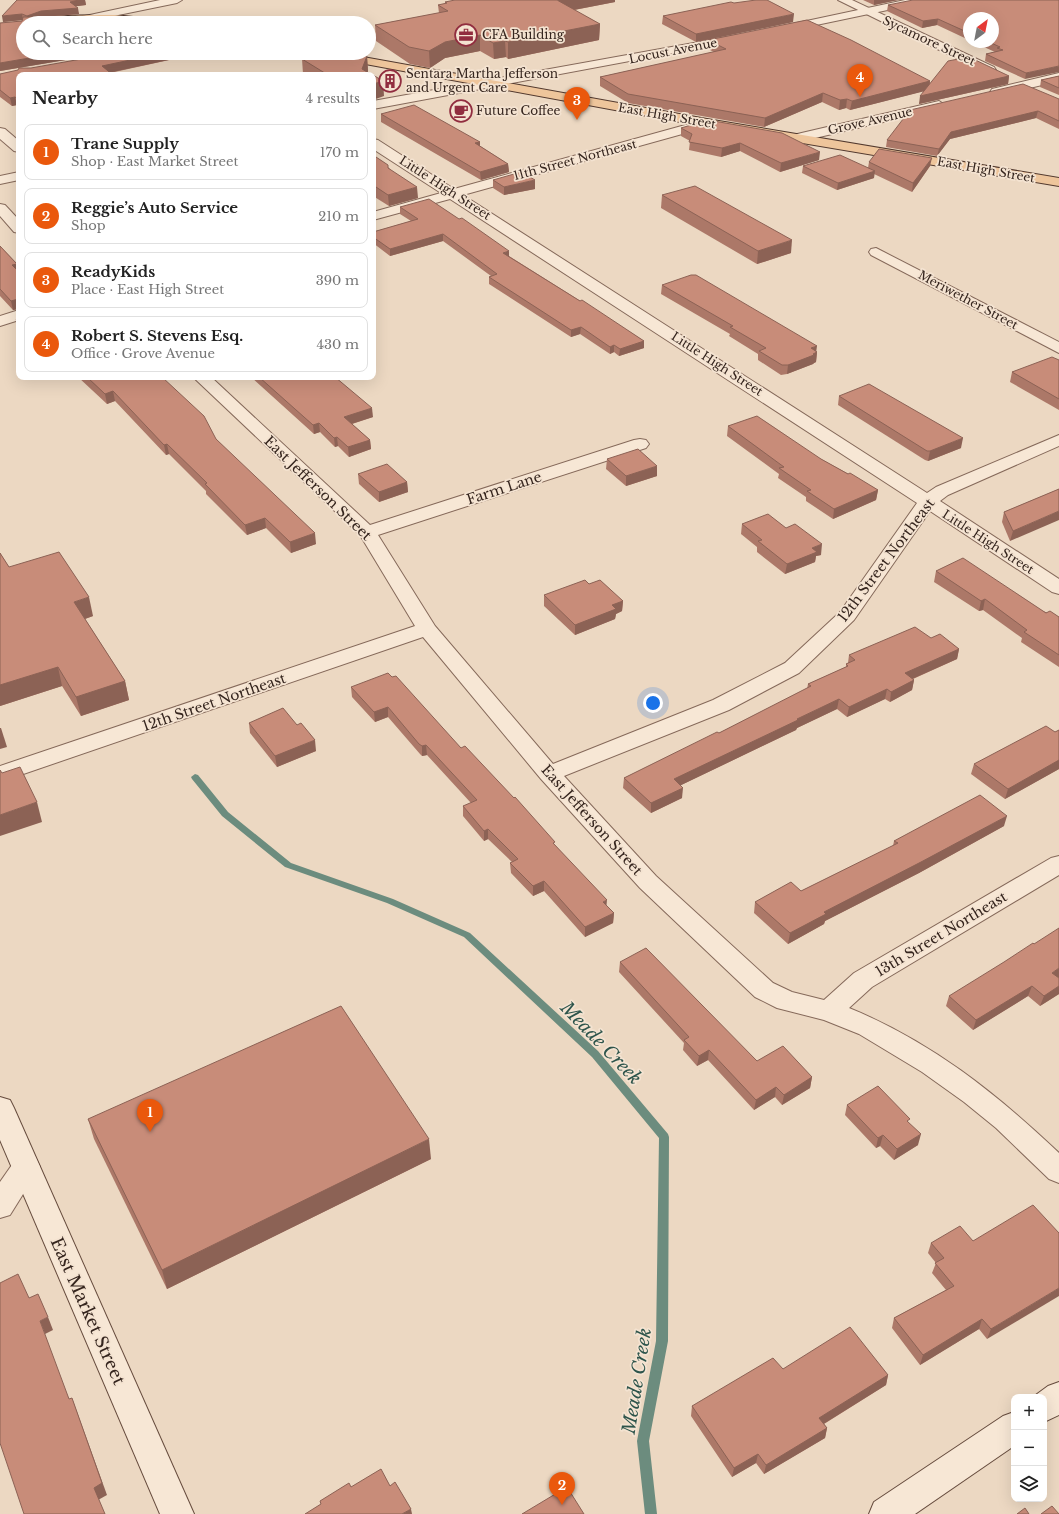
<!DOCTYPE html>
<meta charset="utf-8">
<style>
:root{--surface:#fff;--page:#f2f2f2;--text:#222;--muted:#767676;--line:#e0e0e0;--accent:#ea580c}
body{margin:0;font-family:"Libre Baskerville",serif;background:var(--page);color:var(--text)}
.controls{position:absolute;right:12px;bottom:12px;display:grid;overflow:hidden;border-radius:8px;box-shadow:0 4px 16px #0002}
.controls button{width:36px;height:36px;display:grid;place-items:center;padding:0;border:0;border-bottom:1px solid var(--line);background:var(--surface);color:var(--text);font:20px sans-serif}
.compass{position:absolute;left:963px;top:12px;width:36px;height:36px;border-radius:50%;background:var(--surface);box-shadow:0 4px 16px #0002;rotate:32deg}
.you{position:absolute;left:653px;top:703px;width:14px;height:14px;margin:-10px;border:3px solid #fff;border-radius:50%;background:#1a73e8;box-shadow:0 0 0 6px #1a73e833}
.badge{display:grid;place-items:center;width:26px;height:26px;border-radius:50%;background:var(--accent);color:#fff;font-size:13px;font-weight:700}
.pin{position:absolute;translate:-50% -33px;filter:drop-shadow(0 1px 2px #0008)}
.pin::after{content:'';position:absolute;top:21px;width:14px;height:12px;background:inherit;clip-path:polygon(0 0,100% 0,50% 100%)}
.list{margin:0;padding:0;list-style:none}
h2{display:flex;justify-content:space-between;align-items:center;height:52px;margin:0;padding:0 16px;font-size:17px}
h2 small{font-size:13px;font-weight:400;color:var(--muted)}
.list li{display:grid;grid-template-columns:26px 1fr auto;gap:12px;align-items:center;box-sizing:border-box;height:56px;margin:0 8px 8px;padding:0 8px;border:1px solid var(--line);border-radius:8px}
.list b{display:block;font-size:15px;white-space:nowrap}
.list p{margin:0;font-size:13px;white-space:nowrap;color:var(--muted)}
.list em{font-size:13px;font-style:normal;color:var(--muted)}
.icon{flex:none;width:22px;height:22px;fill:none;stroke:currentColor;stroke-width:2;stroke-linecap:round;stroke-linejoin:round}
.map{position:relative;flex:none;width:1059px;height:1514px;overflow:hidden}
.search{position:absolute;background:var(--surface);box-shadow:0 4px 16px #0002;left:16px;top:16px;width:360px;height:44px;display:flex;align-items:center;gap:10px;box-sizing:border-box;padding:0 14px;border-radius:22px;color:var(--muted);font-size:15px}
.panel{position:absolute;background:var(--surface);box-shadow:0 4px 16px #0002;left:16px;top:72px;width:360px;height:308px;border-radius:8px}
.map>svg:first-child{display:block}
.lines{fill:none;stroke-linecap:round;stroke-linejoin:round}
.stream{fill:#6c8c7e;fill-rule:evenodd}
.minor-casing{stroke:#85695a;stroke-width:2}
.tertiary-casing{stroke:#85695a;stroke-width:2}
.secondary-casing{stroke:#664b3d;stroke-width:2}
.primary-casing{stroke:#52392e;stroke-width:2}
.minor{fill:#f7e7d5;fill-rule:evenodd}
.tertiary{fill:#f7e7d5;fill-rule:evenodd}
.secondary{fill:#f7e7d5;fill-rule:evenodd}
.primary{fill:#eec59b;fill-rule:evenodd}
.wall{fill:#ac7868}
.shaded-wall{fill:#8c6255}
.building{fill:#c88c79;stroke:#8c6255}
.labels{text-anchor:middle;stroke-width:3.5;stroke-linejoin:round;paint-order:stroke}
.far-poi-label{font-size:12px;fill:#35251e;stroke:#f4e3d1;text-anchor:start}
.far-street-label{font-size:12px;fill:#35251e;stroke:#f4e3d1}
.street-label{font-size:14px;fill:#35251e;stroke:#f4e3d1}
.near-street-label{font-size:17px;fill:#35251e;stroke:#f4e3d1}
.near-water-label{font-size:18px;font-style:italic;fill:#2d544b;stroke:#f4e3d1}
</style>
<div class="map">
<svg width="1059" height="1514" viewBox="0 0 1059 1514">
<rect width="100%" height="100%" fill="#ecd8c2"/>
<g class="lines">
<path class="stream" d="M195,774L198,775L228,812L291,863L393,899L470,933L598,1051L668,1134L669,1137L668,1341L649,1441L657,1514H645L637,1441L656,1341L659,1138L592,1057L464,937L387,903L285,867L222,816L192,779L191,777Z"/>
<g class="minor-casing">
<g id="minor">
<path d="M160,0H182L177,3L89,21L83,18L85,16Z"/>
<path d="M838,0H852L994,67L996,70L990,74L986,73Z"/>
<path d="M1059,73V81L996,96L990,92L992,89Z"/>
<path d="M939,101L945,105L943,108L798,142L792,138L793,135Z"/>
<path d="M707,119L713,123L711,126L463,195L927,493L936,487L1059,435V446L948,495L940,501L1059,579V594L1052,592L930,511L854,620L799,673L729,710L564,776L656,876L773,983L792,992L824,1000L854,973L1051,858L1059,856V875L872,987L849,1008C930,1041 996,1093 1059,1153V1183L1049,1179L996,1128L964,1102L922,1072L859,1034L824,1020L777,1008L755,997L640,888L541,779L423,637L0,782V766L415,626L360,535L193,377H211L370,525L634,440L640,439L646,440L649,444L646,448L378,535L435,626L553,764L713,700L785,663L840,612L917,503L450,199L373,220V212L441,193L373,149V139L378,140L454,189Z"/>
<path d="M0,128L5,129L19,141V152L14,151L0,139Z"/>
<path d="M0,204L5,205L19,220V233L14,232L0,216Z"/>
<path d="M876,248L1059,342V353L871,255L869,252L871,249Z"/>
<path d="M19,310V320L0,326V316Z"/>
<path d="M26,1155L36,1159L40,1167L10,1215L0,1218V1182L16,1159Z"/>
</g>
</g>
<g class="tertiary-casing">
<g id="tertiary">
<path d="M905,0H926L921,3L783,32L777,29L783,26Z"/>
<path d="M738,35L742,36L744,38L742,40L373,109V101Z"/>
<path d="M19,172V180L0,184V176Z"/>
</g>
</g>
<g class="secondary-casing">
<g id="secondary">
<path d="M0,1097L10,1100L14,1108L194,1514H160L0,1140Z"/>
<path d="M1059,1382V1415L1044,1422V1397H1033L1048,1386Z"/>
<path d="M1014,1412V1446L915,1514H869L874,1502L1003,1416Z"/>
</g>
</g>
<g class="primary-casing">
<g id="primary">
<path d="M114,15L162,20L168,23H28C34,15 101,15 114,15Z"/>
<path d="M316,53H341L707,119L1059,178V186L707,127L322,56Z"/>
</g>
</g>
<use href="#minor" class="minor"/>
<use href="#tertiary" class="tertiary"/>
<use href="#secondary" class="secondary"/>
<use href="#primary" class="primary"/>
</g>
<g class="wall">
<path d="M17,0H85L86,5L75,6L79,14L45,17L23,53H107L0,71V23L22,21V20L3,22Z"/>
<path d="M863,0H898L874,5Z"/>
<path d="M1059,0L1025,79L985,61L986,54L995,52L973,42H993L969,18V40L937,25L922,28L887,11L888,5Z"/>
<path d="M445,2H615L574,10L600,24L599,40L508,59L506,57L494,59L480,51L445,58L430,68L410,64L376,41L375,25L439,13L438,5L445,4Z"/>
<path d="M734,3L793,22L696,42L662,24L663,16Z"/>
<path d="M708,40L930,81V84L1009,76L1008,84L919,104L924,91L850,110L846,108L839,110L822,102L764,127L628,103L600,86V77L714,52L708,49Z"/>
<path d="M192,55L110,73L19,75V107L17,105L12,106L0,97V74L31,68Z"/>
<path d="M367,56L368,72L372,75H305L303,74L302,59Z"/>
<path d="M1059,76V95L1040,87L1041,80Z"/>
<path d="M1059,99V129L1036,118L950,139L937,156L886,147L887,140Z"/>
<path d="M381,114L480,142V146L508,164L509,172L481,180L381,122Z"/>
<path d="M681,128L819,160L780,172L740,151L721,157L689,150L690,141L681,136Z"/>
<path d="M373,155L389,168L418,198L389,206L373,196Z"/>
<path d="M869,162L930,166L912,192L874,174V178L837,190L802,173L803,166L868,168Z"/>
<path d="M493,180L535,189L504,195L493,188Z"/>
<path d="M662,195L791,253L757,264L661,208Z"/>
<path d="M400,207L509,256L644,341V348L619,356L614,352L610,354L580,334L571,337L489,284V277L491,276L443,241L390,256L373,243V232L411,221L400,214Z"/>
<path d="M0,246L17,264L19,272V312L18,309L13,310L0,296Z"/>
<path d="M662,285L816,352H817L816,362L814,363L813,364L787,374L781,375L758,360V354L729,336L730,334L661,294Z"/>
<path d="M19,318V330L18,329L16,319Z"/>
<path d="M1059,360V410L1010,382L1012,372Z"/>
<path d="M67,377H162L216,439L316,544L291,553L266,528L247,535L206,494V491L169,454L166,455L115,401L107,404L78,377L69,380Z"/>
<path d="M251,377H335L373,417L352,424L370,440L371,449L349,457L338,446L335,447L320,432L314,434Z"/>
<path d="M839,396L961,448L928,461L925,460L838,405Z"/>
<path d="M728,426L821,459L878,490L876,500L833,519L806,501V497L778,478L779,474L727,436Z"/>
<path d="M607,459L657,476L626,486L606,469Z"/>
<path d="M358,474L407,482L408,492L379,502L359,484Z"/>
<path d="M1059,489L1010,541L1002,522L1004,512Z"/>
<path d="M742,524L821,555L816,556L815,562L785,574L757,552V547L741,534Z"/>
<path d="M0,553L9,567L93,616L85,619L125,681L129,700L81,716L62,686L0,706Z"/>
<path d="M936,571L1059,617V667L1021,642L1022,638L983,610L979,611L934,582Z"/>
<path d="M589,584L623,601L622,611L616,614L615,619L575,635L544,606V595Z"/>
<path d="M931,638L959,649L957,659L913,679L914,680L912,690L890,702L885,699L847,717L837,709L797,728L796,730L681,785L682,798L651,813L623,788L624,778L719,733L807,689L808,684L846,667V664L848,663L849,655Z"/>
<path d="M351,687L461,748L555,845L607,906L614,913L613,923L585,937L544,891L533,896L511,873L510,863L512,862L488,839L484,841L463,816V806L471,803L427,755L422,756L420,754L388,717L375,722L352,697Z"/>
<path d="M249,723L316,751L277,767L250,733Z"/>
<path d="M1059,730V769L1005,799L971,774L974,764L1055,732Z"/>
<path d="M1004,826L919,873L825,921L824,924L788,944L754,913L755,902L801,891L893,846L894,841Z"/>
<path d="M620,962L757,1061L812,1077L810,1088L782,1105L775,1097L754,1110L708,1060L697,1066L683,1050L684,1043L619,972Z"/>
<path d="M1058,977L1059,978V994L1040,1006L1028,996L973,1030L946,1006L949,996Z"/>
<path d="M847,1105L909,1123L918,1145L894,1160L880,1146L876,1148L845,1115Z"/>
<path d="M88,1119L431,1159L167,1289L94,1139Z"/>
<path d="M1059,1233L987,1339L979,1329L920,1365L892,1328L894,1318L946,1290L932,1273L936,1263L928,1253L931,1243L973,1241Z"/>
<path d="M783,1369L888,1375L886,1385L824,1424L827,1428L825,1438L764,1474L756,1463L732,1477L691,1416L692,1406Z"/>
</g>
<g class="shaded-wall">
<path d="M79,0H85L86,5L71,7L70,2Z"/>
<path d="M558,0H615V2L558,13Z"/>
<path d="M874,0H898L874,5Z"/>
<path d="M78,8L79,14L42,17L28,21L27,16L41,11Z"/>
<path d="M22,14L23,20L3,22L2,16Z"/>
<path d="M794,14L793,22L696,42V34Z"/>
<path d="M938,19L937,25L922,28L923,21Z"/>
<path d="M600,24L599,40L508,59V42Z"/>
<path d="M480,35V51L445,58L430,68L429,51L445,42Z"/>
<path d="M505,41L506,57L494,59L493,43Z"/>
<path d="M59,53H107L0,71V63Z"/>
<path d="M163,53H192V55L103,74L102,66Z"/>
<path d="M367,56L368,71L367,75L362,69Z"/>
<path d="M1059,66V72L1025,79L1026,73Z"/>
<path d="M1009,76L1008,84L919,104L920,96Z"/>
<path d="M383,81L384,96L373,100V84Z"/>
<path d="M930,81L929,90L850,110L852,101Z"/>
<path d="M823,93L822,102L764,127L765,118Z"/>
<path d="M15,97L17,105L12,106L10,98Z"/>
<path d="M847,99L846,108L839,110L840,100Z"/>
<path d="M1038,111L1036,118L950,139L937,156L939,149L951,132Z"/>
<path d="M480,142V150L475,143Z"/>
<path d="M740,143V151L721,157L722,148Z"/>
<path d="M820,152L819,160L780,172L781,163Z"/>
<path d="M932,158L930,166L912,192L913,183Z"/>
<path d="M508,164L509,172L481,180L480,172Z"/>
<path d="M875,171L874,178L837,190L838,183Z"/>
<path d="M535,180V189L504,195V187Z"/>
<path d="M417,187L418,198L389,206L388,195Z"/>
<path d="M443,234V241L390,256V249Z"/>
<path d="M792,240L791,253L757,264L758,251Z"/>
<path d="M509,251V258L503,253Z"/>
<path d="M17,264L19,273L12,265Z"/>
<path d="M18,299L19,309L13,310L11,301Z"/>
<path d="M581,327L580,334L571,337V330Z"/>
<path d="M644,341V348L619,356L620,349Z"/>
<path d="M614,345V352L610,354V347Z"/>
<path d="M817,346L816,353L817,352L816,362L814,363L813,364L787,374L788,365L811,348Z"/>
<path d="M69,377H78L69,380Z"/>
<path d="M113,391L115,401L107,404L105,394Z"/>
<path d="M372,408L373,417L345,426L344,417Z"/>
<path d="M319,423L320,432L314,434L313,425Z"/>
<path d="M337,437L338,446L335,447L334,438Z"/>
<path d="M963,438L961,448L928,461L930,451Z"/>
<path d="M370,440L371,449L349,457L348,447Z"/>
<path d="M167,444L169,454L166,455L164,445Z"/>
<path d="M657,466V476L626,486V476Z"/>
<path d="M407,482L408,492L379,502V492Z"/>
<path d="M878,490L876,500L833,519L834,509Z"/>
<path d="M1059,511V520L1010,541L1013,531Z"/>
<path d="M265,518L266,528L247,535L245,525Z"/>
<path d="M315,533L316,544L291,553L290,542Z"/>
<path d="M822,544L821,555L816,556L815,562L785,574L787,564L812,548Z"/>
<path d="M89,597L93,616L79,621L74,602Z"/>
<path d="M985,599L983,610L979,611L981,601Z"/>
<path d="M623,601L622,611L616,614L615,619L575,635V625L612,605Z"/>
<path d="M959,649L957,659L903,683L905,673Z"/>
<path d="M58,667L62,686L0,706V685Z"/>
<path d="M914,680L912,690L890,702L891,692Z"/>
<path d="M125,681L129,700L81,716L76,697Z"/>
<path d="M887,689L885,699L847,717L849,707Z"/>
<path d="M839,699L837,709L797,728L796,730L673,789L674,779Z"/>
<path d="M388,707V717L375,722L374,712Z"/>
<path d="M0,728H1L7,747L0,749Z"/>
<path d="M315,740L316,751L277,767L275,756Z"/>
<path d="M426,745L427,755L422,756V746Z"/>
<path d="M1059,760V769L1005,799L1008,789Z"/>
<path d="M683,788L682,798L651,813V803Z"/>
<path d="M37,802L42,822L0,836V815Z"/>
<path d="M1007,816L1004,826L919,873L825,921L824,924L788,944L790,933L824,912Z"/>
<path d="M488,829V839L484,841V831Z"/>
<path d="M544,881V891L533,896V886Z"/>
<path d="M607,900L606,910L603,902Z"/>
<path d="M614,913L613,923L585,937V927Z"/>
<path d="M1059,968V977L1049,983L1052,973Z"/>
<path d="M1032,986L1028,996L973,1030L976,1020Z"/>
<path d="M1059,986V994L1040,1006L1044,996Z"/>
<path d="M709,1050L708,1060L697,1066L699,1056Z"/>
<path d="M812,1077L810,1088L782,1105L784,1095Z"/>
<path d="M776,1087L775,1097L754,1110L756,1100Z"/>
<path d="M921,1134L918,1145L894,1160L897,1149Z"/>
<path d="M883,1135L880,1146L876,1148L878,1138Z"/>
<path d="M429,1139L431,1159L167,1289L162,1270Z"/>
<path d="M1059,1288V1296L987,1339L991,1329Z"/>
<path d="M48,1317L53,1330L45,1334L40,1321Z"/>
<path d="M982,1319L979,1329L920,1365L923,1355Z"/>
<path d="M888,1375L886,1385L817,1428L819,1418Z"/>
<path d="M72,1398L107,1495L98,1500L94,1488Z"/>
<path d="M827,1428L825,1438L764,1474L766,1465Z"/>
<path d="M758,1454L756,1463L732,1477L734,1468Z"/>
<path d="M411,1509L412,1514H402Z"/>
</g>
<g class="building">
<path d="M17,0H79L70,2L78,8L41,11L27,16L22,14L2,16Z"/>
<path d="M455,0H557L600,24L508,42L505,41L493,43L480,35L445,42L429,51L409,47L375,25L448,11L438,5L447,3L445,2Z"/>
<path d="M756,0H767L794,14L696,34L663,16L731,2L734,3Z"/>
<path d="M913,0H1059V66L1026,73L986,54L1003,50L997,48L1000,47L989,42H993V18H969V33L938,19L923,21L888,5Z"/>
<path d="M23,17H89L96,23H23V53H59L0,63V23L22,21Z"/>
<path d="M807,20L851,40L930,81L852,101L847,99L840,100L823,93L765,118L628,94L600,77L726,49L708,40Z"/>
<path d="M115,53H163L102,66L113,75H19V100L15,97L10,98L0,90V74L18,70L19,68H31Z"/>
<path d="M335,53H346L367,56L362,69L372,75H328L302,59Z"/>
<path d="M969,57L1009,76L920,96L948,61Z"/>
<path d="M373,75L383,81L373,84Z"/>
<path d="M1059,76V88L1041,80Z"/>
<path d="M1023,84L1059,99V121L1038,111L951,132L939,149L887,140L910,110Z"/>
<path d="M414,105L480,142L475,143L508,164L480,172L381,114Z"/>
<path d="M708,120L782,133L820,152L781,163L740,143L722,148L689,142L692,134L681,128Z"/>
<path d="M879,149L932,158L913,183L869,162Z"/>
<path d="M373,155L388,165V168L417,187L388,195L373,185Z"/>
<path d="M840,155L875,171L838,183L803,166Z"/>
<path d="M521,172L535,180L504,187L493,180Z"/>
<path d="M695,186L792,240L758,251L662,195Z"/>
<path d="M429,199L459,219L462,218L509,251L503,253L580,301L582,300L644,341L620,349L614,345L610,347L581,327L571,330L489,277L497,274L443,234L390,249L373,237V232L418,219L400,207Z"/>
<path d="M0,246L17,264L12,265L19,272V310L18,309V299L11,301L0,289Z"/>
<path d="M691,275H696L817,346L811,348L817,352L813,354L814,355L788,365H782L759,351L766,348L730,327L733,326L662,285Z"/>
<path d="M19,318V323L16,319Z"/>
<path d="M1052,357L1059,360V399L1012,372Z"/>
<path d="M87,377H162L204,416L216,439L315,533L290,542L265,518L245,525L205,484L207,483L167,444L164,445L113,391L105,394Z"/>
<path d="M259,377H335L372,408L344,417L370,440L348,447L337,437L334,438L319,423L313,425Z"/>
<path d="M869,384L963,438L930,451H927L839,396Z"/>
<path d="M757,416L821,459L848,474L850,473L878,490L834,509L807,491L811,490L779,468L784,467L728,426Z"/>
<path d="M638,449L657,466L626,476L607,459Z"/>
<path d="M387,464L407,482L379,492L358,474Z"/>
<path d="M1059,489V511L1013,531L1004,512Z"/>
<path d="M768,514L786,528L795,524L822,544L812,548L817,552L787,564L758,541L762,540L742,524Z"/>
<path d="M59,552L89,597L74,602L125,681L76,697L58,667L0,685V553L9,567Z"/>
<path d="M963,558L1046,613L1050,611L1059,617V655L1024,632L1027,630L985,599L981,601L936,571Z"/>
<path d="M585,580L589,584L600,580L623,601L612,605L616,609L575,625L544,595Z"/>
<path d="M915,627L931,638L940,634L959,649L905,673L914,680L891,692L887,689L849,707L839,699L797,719L798,720L674,779L683,788L651,803L624,778L717,732L719,733L811,686L808,684L848,666L846,664L855,660L849,655Z"/>
<path d="M388,673L392,677L396,676L461,748L465,746L514,798L515,797L555,842L553,843L607,900L603,902L614,913L585,927L544,881L533,886L510,863L518,859L488,829L484,831L463,806L477,800L426,745L422,746L419,744L388,707L374,712L351,687Z"/>
<path d="M283,708L297,725L301,723L315,740L275,756L249,723Z"/>
<path d="M1046,726L1055,732L1059,730V760L1008,789L974,764Z"/>
<path d="M20,767L37,802L0,815V770L2,773Z"/>
<path d="M980,795L1007,816L921,862L824,912L826,914L790,933L755,902L791,882L801,891L898,843L894,841Z"/>
<path d="M1059,928V968L1052,973L1059,978V986L1044,996L1032,986L976,1020L949,996L1004,962L1033,943L1034,944Z"/>
<path d="M646,948L757,1061L783,1046L812,1077L784,1095L776,1087L756,1100L709,1050L699,1056L684,1040L689,1037L620,962Z"/>
<path d="M341,1006L429,1139L162,1270L88,1119Z"/>
<path d="M878,1086L910,1119L907,1121L921,1134L897,1149L883,1135L878,1138L847,1105Z"/>
<path d="M1033,1205L1059,1233V1288L991,1329L982,1319L923,1355L894,1318L954,1286L935,1263L944,1258L931,1243L960,1226L973,1241Z"/>
<path d="M18,1274L29,1298L38,1294L48,1317L40,1321L69,1399L72,1398L102,1483L94,1488L105,1514H24L0,1443V1283Z"/>
<path d="M850,1327L888,1375L819,1418L827,1428L766,1465L758,1454L734,1468L692,1406L773,1358L783,1369Z"/>
<path d="M381,1469L390,1486L395,1482L411,1509L402,1514H305L321,1504L320,1501L349,1483L351,1487Z"/>
<path d="M567,1487L584,1514H522Z"/>
<path d="M1052,1506L1059,1514H1041Z"/>
<path d="M1025,1508L1029,1514H1017Z"/>
</g>
<defs>
<g id="office-ring" transform="scale(1.15)"><circle r="9.5" fill="#f4e3d1" stroke="#912d3f" stroke-width="1.5"/><path d="M-6-3h4V-5.5h4V-3h4V5H-6ZM-1-4.5V-3h2v-1.5ZM-6 0V1H6V0Z" fill="#912d3f"/></g>
<g id="building-ring" transform="scale(1.15)"><circle r="9.5" fill="#f4e3d1" stroke="#912d3f" stroke-width="1.5"/><path d="M-4-6H4V6H1V3H-1V6H-4ZM-2.5-4.3h1.7v1.8h-1.7ZM.8-4.3h1.7v1.8H.8ZM-2.5-1h1.7V.8h-1.7ZM.8-1h1.7V.8H.8Z" fill="#912d3f"/></g>
<g id="cafe-ring" transform="scale(1.15)"><circle r="9.5" fill="#f4e3d1" stroke="#912d3f" stroke-width="1.5"/><path d="M-5.5-4.5H6V0H3Q3 3.5 0 3.5H-2.5Q-5.5 3.5-5.5 0ZM3-3.2v2h1.7v-2ZM-6 4.5H4V6H-6Z" fill="#912d3f"/></g>
</defs>
<g fill-rule="evenodd">
<use href="#office-ring" x="466" y="35"/>
<use href="#building-ring" x="390" y="81"/>
<use href="#cafe-ring" x="461" y="111"/>
</g>
<g class="labels">
<g class="far-poi-label">
<text x="482" y="39">CFA Building</text>
<text x="406" y="78">Sentara Martha Jefferson<tspan x="406" dy="14">and Urgent Care</tspan></text>
<text x="476" y="115">Future Coffee</text>
</g>
<g class="far-street-label">
<text transform="translate(929 41) rotate(25)" y="4">Sycamore Street</text>
<text transform="translate(673 51) rotate(-11)" y="4">Locust Avenue</text>
<text transform="translate(667 116) rotate(10)" y="4">East High Street</text>
<text transform="translate(870 121) rotate(-13)" y="4">Grove Avenue</text>
<text transform="translate(575 160) rotate(-15)" y="4">11th Street Northeast</text>
<text transform="translate(986 170) rotate(10)" y="4">East High Street</text>
<text transform="translate(445 188) rotate(33)" y="4">Little High Street</text>
<text transform="translate(968 300) rotate(28)" y="4">Meriwether Street</text>
<text transform="translate(717 364) rotate(33)" y="4">Little High Street</text>
<text transform="translate(988 542) rotate(33)" y="4">Little High Street</text>
</g>
<g class="street-label">
<text transform="translate(318 488) rotate(44)" y="5">East Jefferson Street</text>
<text transform="translate(504 488) rotate(-18)" y="5">Farm Lane</text>
<text transform="translate(886 560) rotate(-53)" y="5">12th Street Northeast</text>
<text transform="translate(214 702) rotate(-19)" y="5">12th Street Northeast</text>
<text transform="translate(592 820) rotate(48)" y="5">East Jefferson Street</text>
<text transform="translate(941 934) rotate(-31)" y="5">13th Street Northeast</text>
</g>
<g class="near-street-label">
<text transform="translate(88 1311) rotate(66)" y="6">East Market Street</text>
</g>
<g class="near-water-label">
<text transform="translate(601 1043) rotate(46)" y="6">Meade Creek</text>
<text transform="translate(637 1381) rotate(-81)" y="6">Meade Creek</text>
</g>
</g>
</svg>
<div class="controls">
<button>+</button>
<button>−</button>
<button><svg class="icon" aria-label="layers" viewBox="0 0 24 24"><path d="M12 4l9 5-9 5-9-5zM3 14l9 5 9-5"/></svg></button>
</div>
<svg class="compass" viewBox="-18 -18 36 36"><path d="M0-13l5 13h-10z" fill="#e53935"/><path d="M0 13l5-13h-10z" fill="#767676"/></svg>
<div class="you"></div>
<div class="pin badge" style="left:150px;top:1132px">1</div>
<div class="pin badge" style="left:562px;top:1505px">2</div>
<div class="pin badge" style="left:577px;top:120px">3</div>
<div class="pin badge" style="left:860px;top:97px">4</div>
<div class="search"><svg class="icon" aria-label="search" viewBox="0 0 24 24"><circle cx="10" cy="10" r="6"/><path d="M15 15l6 6"/></svg>Search here</div>
<section class="panel">
<h2>Nearby<small>4 results</small></h2>
<ul class="list">
<li><span class="badge">1</span><div><b>Trane Supply</b><p>Shop · East Market Street</p></div><em>170 m</em></li>
<li><span class="badge">2</span><div><b>Reggie’s Auto Service</b><p>Shop</p></div><em>210 m</em></li>
<li><span class="badge">3</span><div><b>ReadyKids</b><p>Place · East High Street</p></div><em>390 m</em></li>
<li><span class="badge">4</span><div><b>Robert S. Stevens Esq.</b><p>Office · Grove Avenue</p></div><em>430 m</em></li>
</ul>
</section>
</div>
